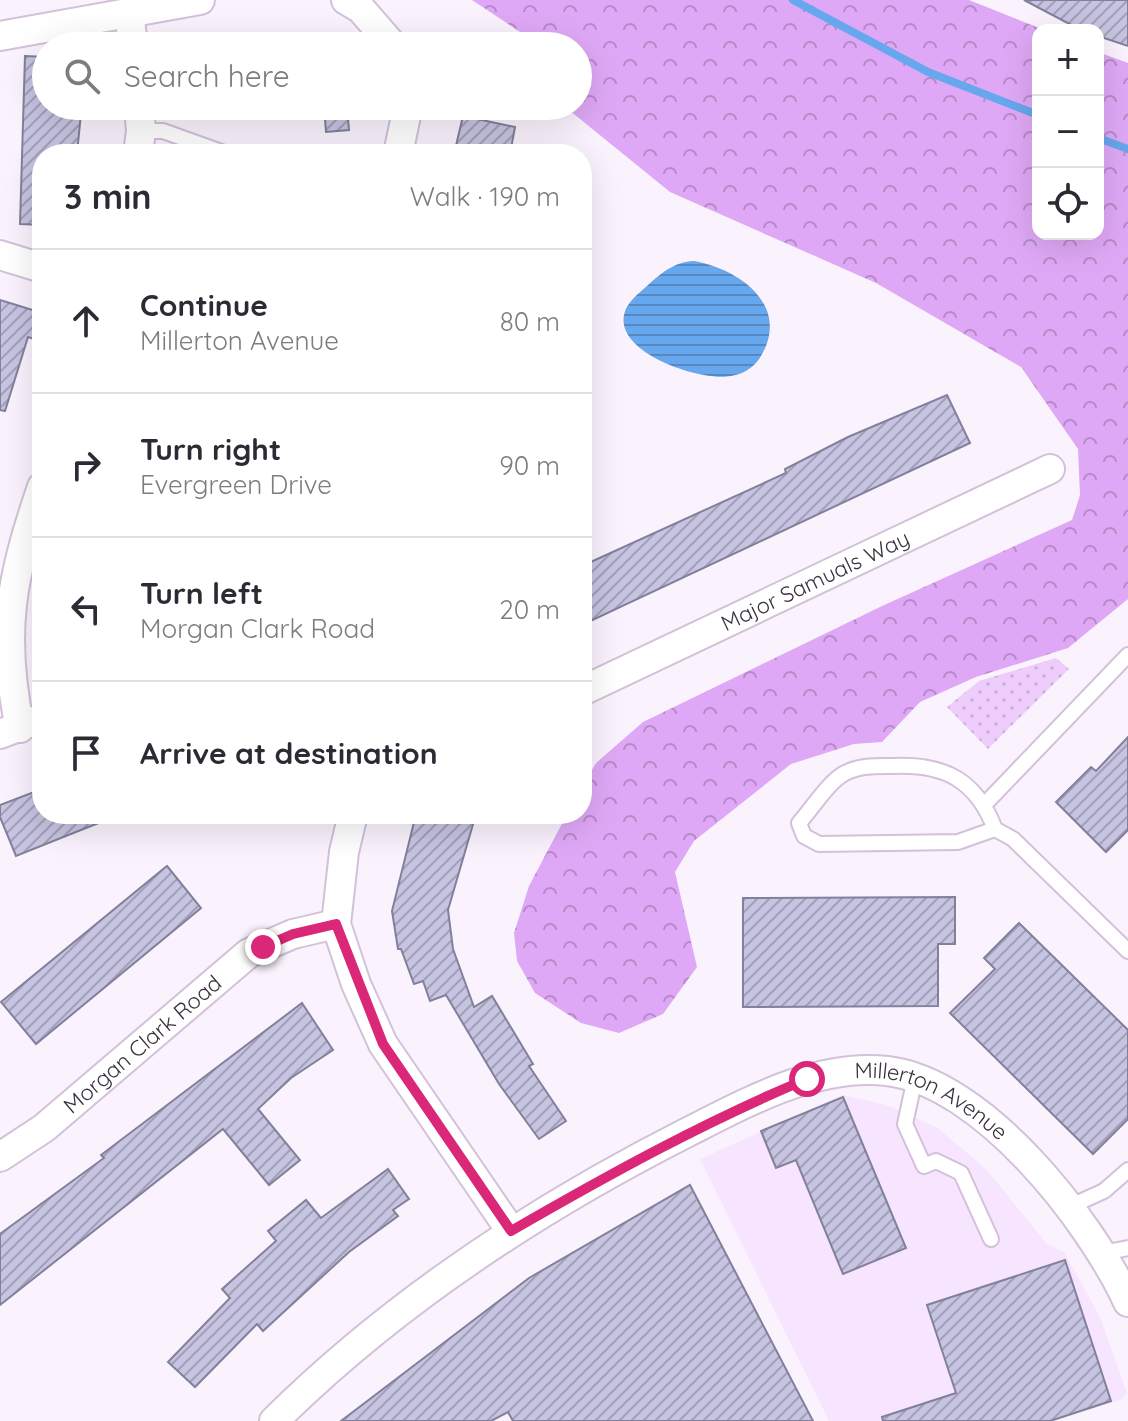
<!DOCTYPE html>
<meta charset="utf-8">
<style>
:root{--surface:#fff;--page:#f2f2f3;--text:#2b2b33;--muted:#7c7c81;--line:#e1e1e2}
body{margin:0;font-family:Quicksand,sans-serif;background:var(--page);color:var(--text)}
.controls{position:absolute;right:24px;top:24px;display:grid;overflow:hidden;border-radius:16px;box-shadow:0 8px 32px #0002}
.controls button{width:72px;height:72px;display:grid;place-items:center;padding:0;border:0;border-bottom:2px solid var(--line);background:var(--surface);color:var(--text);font:40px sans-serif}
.stop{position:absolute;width:24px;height:24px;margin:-18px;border:6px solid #db2777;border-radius:50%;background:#fff}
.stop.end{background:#db2777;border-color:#fff;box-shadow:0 2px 8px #0008}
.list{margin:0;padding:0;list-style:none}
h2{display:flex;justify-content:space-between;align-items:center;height:104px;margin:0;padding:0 32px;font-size:34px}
h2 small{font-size:26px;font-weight:400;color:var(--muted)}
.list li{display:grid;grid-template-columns:52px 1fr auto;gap:24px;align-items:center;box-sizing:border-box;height:144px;padding:0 32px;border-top:2px solid var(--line)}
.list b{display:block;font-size:30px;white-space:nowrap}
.list p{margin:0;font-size:26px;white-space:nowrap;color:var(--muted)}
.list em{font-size:26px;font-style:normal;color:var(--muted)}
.icon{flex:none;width:44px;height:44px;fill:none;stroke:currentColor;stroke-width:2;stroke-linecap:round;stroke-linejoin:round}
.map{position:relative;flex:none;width:1128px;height:1421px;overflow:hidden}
.search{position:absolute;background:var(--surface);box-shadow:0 8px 32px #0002;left:32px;top:32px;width:560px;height:88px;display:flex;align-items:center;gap:20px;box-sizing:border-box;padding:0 28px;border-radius:44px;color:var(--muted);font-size:30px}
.panel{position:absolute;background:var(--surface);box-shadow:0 8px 32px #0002;left:32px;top:144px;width:560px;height:680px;border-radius:32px}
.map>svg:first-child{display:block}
.built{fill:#f7e5ff}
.grass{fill:url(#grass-dots)}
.forest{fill:url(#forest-crowns)}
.water{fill:url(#water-rules)}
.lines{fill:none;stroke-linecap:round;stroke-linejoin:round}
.stream{stroke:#67a7ed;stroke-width:8}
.building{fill:url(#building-hatch);stroke:#82809b;stroke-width:2}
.service-casing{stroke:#d3c1da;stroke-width:18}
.minor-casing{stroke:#d3c1da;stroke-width:32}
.service{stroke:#fff;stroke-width:14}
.minor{stroke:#fff;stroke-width:28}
.route{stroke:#db2777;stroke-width:10}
.labels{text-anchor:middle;stroke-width:6;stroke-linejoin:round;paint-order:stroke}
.street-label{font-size:22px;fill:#39323c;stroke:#fff}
</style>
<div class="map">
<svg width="1128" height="1421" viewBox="0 0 1128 1421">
<defs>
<pattern id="grass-dots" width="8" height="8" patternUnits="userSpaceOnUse" patternTransform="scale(2)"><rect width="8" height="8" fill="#eecdfc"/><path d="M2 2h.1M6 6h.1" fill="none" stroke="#cdb0d9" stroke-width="1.8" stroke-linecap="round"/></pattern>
<pattern id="forest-crowns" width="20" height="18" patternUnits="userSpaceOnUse" patternTransform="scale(2)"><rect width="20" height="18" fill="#dfa8f6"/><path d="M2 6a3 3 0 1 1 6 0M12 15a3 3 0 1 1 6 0" fill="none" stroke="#b689c8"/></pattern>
<pattern id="water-rules" width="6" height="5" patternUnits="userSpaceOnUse" patternTransform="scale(2)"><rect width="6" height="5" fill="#67a7ed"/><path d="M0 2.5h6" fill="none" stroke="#5689c1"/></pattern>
<pattern id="building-hatch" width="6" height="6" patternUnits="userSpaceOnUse" patternTransform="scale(2)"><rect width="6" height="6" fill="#c6c4e1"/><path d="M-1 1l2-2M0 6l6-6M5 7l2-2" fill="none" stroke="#a2a0b8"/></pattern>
</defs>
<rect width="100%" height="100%" fill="#faf3fd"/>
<path class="built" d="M842,1095L887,1105L938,1128L987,1170L1047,1244L1064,1252L1100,1317L1127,1393L1122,1399L1054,1421H829L700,1159Z"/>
<path class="grass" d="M1056,658L1069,669L988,749L947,707L979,681Z"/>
<path class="forest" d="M472,0H969L1044,30H1038V234H1098V52L1128,63V599L1068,648L976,677L920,702L882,742L854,744L791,764L694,841L675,872L697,967L663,1014L619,1033L581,1023L535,993L517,961L514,933L529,886L567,814H582V787L596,763L643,722L882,606L1072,520L1080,495L1078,449L1021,367L876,283L670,192L564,106H578V46H541Z"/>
<path class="water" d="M694,261C735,268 784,300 766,346C759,363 749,373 731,376C702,382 616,354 624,315C626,303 638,294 647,286C661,273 674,262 694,261Z"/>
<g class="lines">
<g class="stream">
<path d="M793,0L928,72L1038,115"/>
<path d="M1098,138L1128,149"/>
</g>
</g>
<g class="building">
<path d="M1024,0H1128V46L1098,36V30L1079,29Z"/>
<path d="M25,56L46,57V106H71V113H81L77,154H42V225L20,224Z"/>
<path d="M324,106H347L349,130L326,132Z"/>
<path d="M463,116L515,127L510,154H454Z"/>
<path d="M0,300L42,313L34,339L28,337L5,411L0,410Z"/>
<path d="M947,395L970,443L582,625V566L786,473L785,469L848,437Z"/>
<path d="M1128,737V830L1106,852L1056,802L1091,767L1096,771Z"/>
<path d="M42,789V814H121L16,856L0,817V805Z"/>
<path d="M416,814H476L448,910L453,949L474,1007L492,996L533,1064L529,1066L566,1121L539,1139L499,1084L446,995L430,1001L423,981L414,984L401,949H398L392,911Z"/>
<path d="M167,866L201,908L36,1044L1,1002Z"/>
<path d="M955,897V944H938V1006L743,1007V898Z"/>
<path d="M1019,923L1128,1030V1119L1093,1154L950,1013L995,969L984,958Z"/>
<path d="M302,1003L333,1050L291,1078L258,1109L300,1160L269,1185L223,1129L0,1305V1234L104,1158L101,1155Z"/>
<path d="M843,1097L906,1248L843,1274L796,1160L776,1168L761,1131Z"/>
<path d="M388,1169L409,1199L393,1210L398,1216L349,1252L263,1331L257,1324L195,1387L168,1362L230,1298L222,1289L276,1241L268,1231L306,1200L321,1218Z"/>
<path d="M690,1185L813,1421H513L508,1412L491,1421H341L529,1278Z"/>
<path d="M1065,1260L1111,1401L1050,1421H883L882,1417L956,1393L927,1305Z"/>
</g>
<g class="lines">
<g class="service-casing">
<g id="service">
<path d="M141,131H163L227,154"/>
<path d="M985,804L1128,655"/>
<path d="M995,829L958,842L819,844L804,836L799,823C812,809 828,782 845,773C861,765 877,766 894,766C945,764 976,780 995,829L1013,839L1128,951"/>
<path d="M915,1078L905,1124L924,1166L936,1161L961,1173L991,1239"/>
<path d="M1071,1206L1104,1191L1128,1170"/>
<path d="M1102,1253L1128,1248"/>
</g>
</g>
<g class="minor-casing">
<g id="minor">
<path d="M346,0L361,9L393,46"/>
<path d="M129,11L133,46"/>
<path d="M0,36L200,0"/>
<path d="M138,154L141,131L139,106"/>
<path d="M398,154L408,106"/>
<path d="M0,255L42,268"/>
<path id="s1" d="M582,691L1050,469"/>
<path d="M20,728C0,632 11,578 42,487"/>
<path d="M0,734L42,718"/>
<path d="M353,814L344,852L336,924L356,984L383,1044L511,1231"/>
<path id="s2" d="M0,1157L44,1128L249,953L293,934L336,924"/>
<path id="s3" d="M274,1421C394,1302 538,1208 688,1132C749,1101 818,1063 887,1071C983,1082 1090,1220 1128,1302"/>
</g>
</g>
<use href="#service" class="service"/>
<use href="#minor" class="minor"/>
</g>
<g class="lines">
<path class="route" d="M263,947L293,934L336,924L383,1044L511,1231C608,1175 704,1122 807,1079"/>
</g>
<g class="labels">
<g class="street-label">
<text dy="8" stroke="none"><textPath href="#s1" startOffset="258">Major Samuals Way</textPath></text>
<text dy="8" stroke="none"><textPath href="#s2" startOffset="182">Morgan Clark Road</textPath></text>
<text dy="8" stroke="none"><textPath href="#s3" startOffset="770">Millerton Avenue</textPath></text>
</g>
</g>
</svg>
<div class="controls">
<button>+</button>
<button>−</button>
<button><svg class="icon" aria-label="locate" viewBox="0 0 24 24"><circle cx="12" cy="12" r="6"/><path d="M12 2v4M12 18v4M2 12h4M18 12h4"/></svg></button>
</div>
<div class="stop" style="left:807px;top:1079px"></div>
<div class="stop end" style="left:263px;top:947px"></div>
<div class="search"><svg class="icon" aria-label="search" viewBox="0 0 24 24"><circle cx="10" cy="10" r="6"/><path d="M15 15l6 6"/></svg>Search here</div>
<section class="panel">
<h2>3 min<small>Walk · 190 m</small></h2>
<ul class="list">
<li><svg class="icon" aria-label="ahead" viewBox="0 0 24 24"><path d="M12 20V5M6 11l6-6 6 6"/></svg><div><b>Continue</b><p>Millerton Avenue</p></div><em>80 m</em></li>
<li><svg class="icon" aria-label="right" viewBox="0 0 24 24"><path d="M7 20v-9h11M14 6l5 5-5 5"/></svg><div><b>Turn right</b><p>Evergreen Drive</p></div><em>90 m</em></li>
<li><svg class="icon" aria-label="left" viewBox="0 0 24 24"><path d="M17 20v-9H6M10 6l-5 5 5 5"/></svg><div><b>Turn left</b><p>Morgan Clark Road</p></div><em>20 m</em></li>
<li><svg class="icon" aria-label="arrive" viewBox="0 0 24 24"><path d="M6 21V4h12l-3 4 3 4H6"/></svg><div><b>Arrive at destination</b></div></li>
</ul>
</section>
</div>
